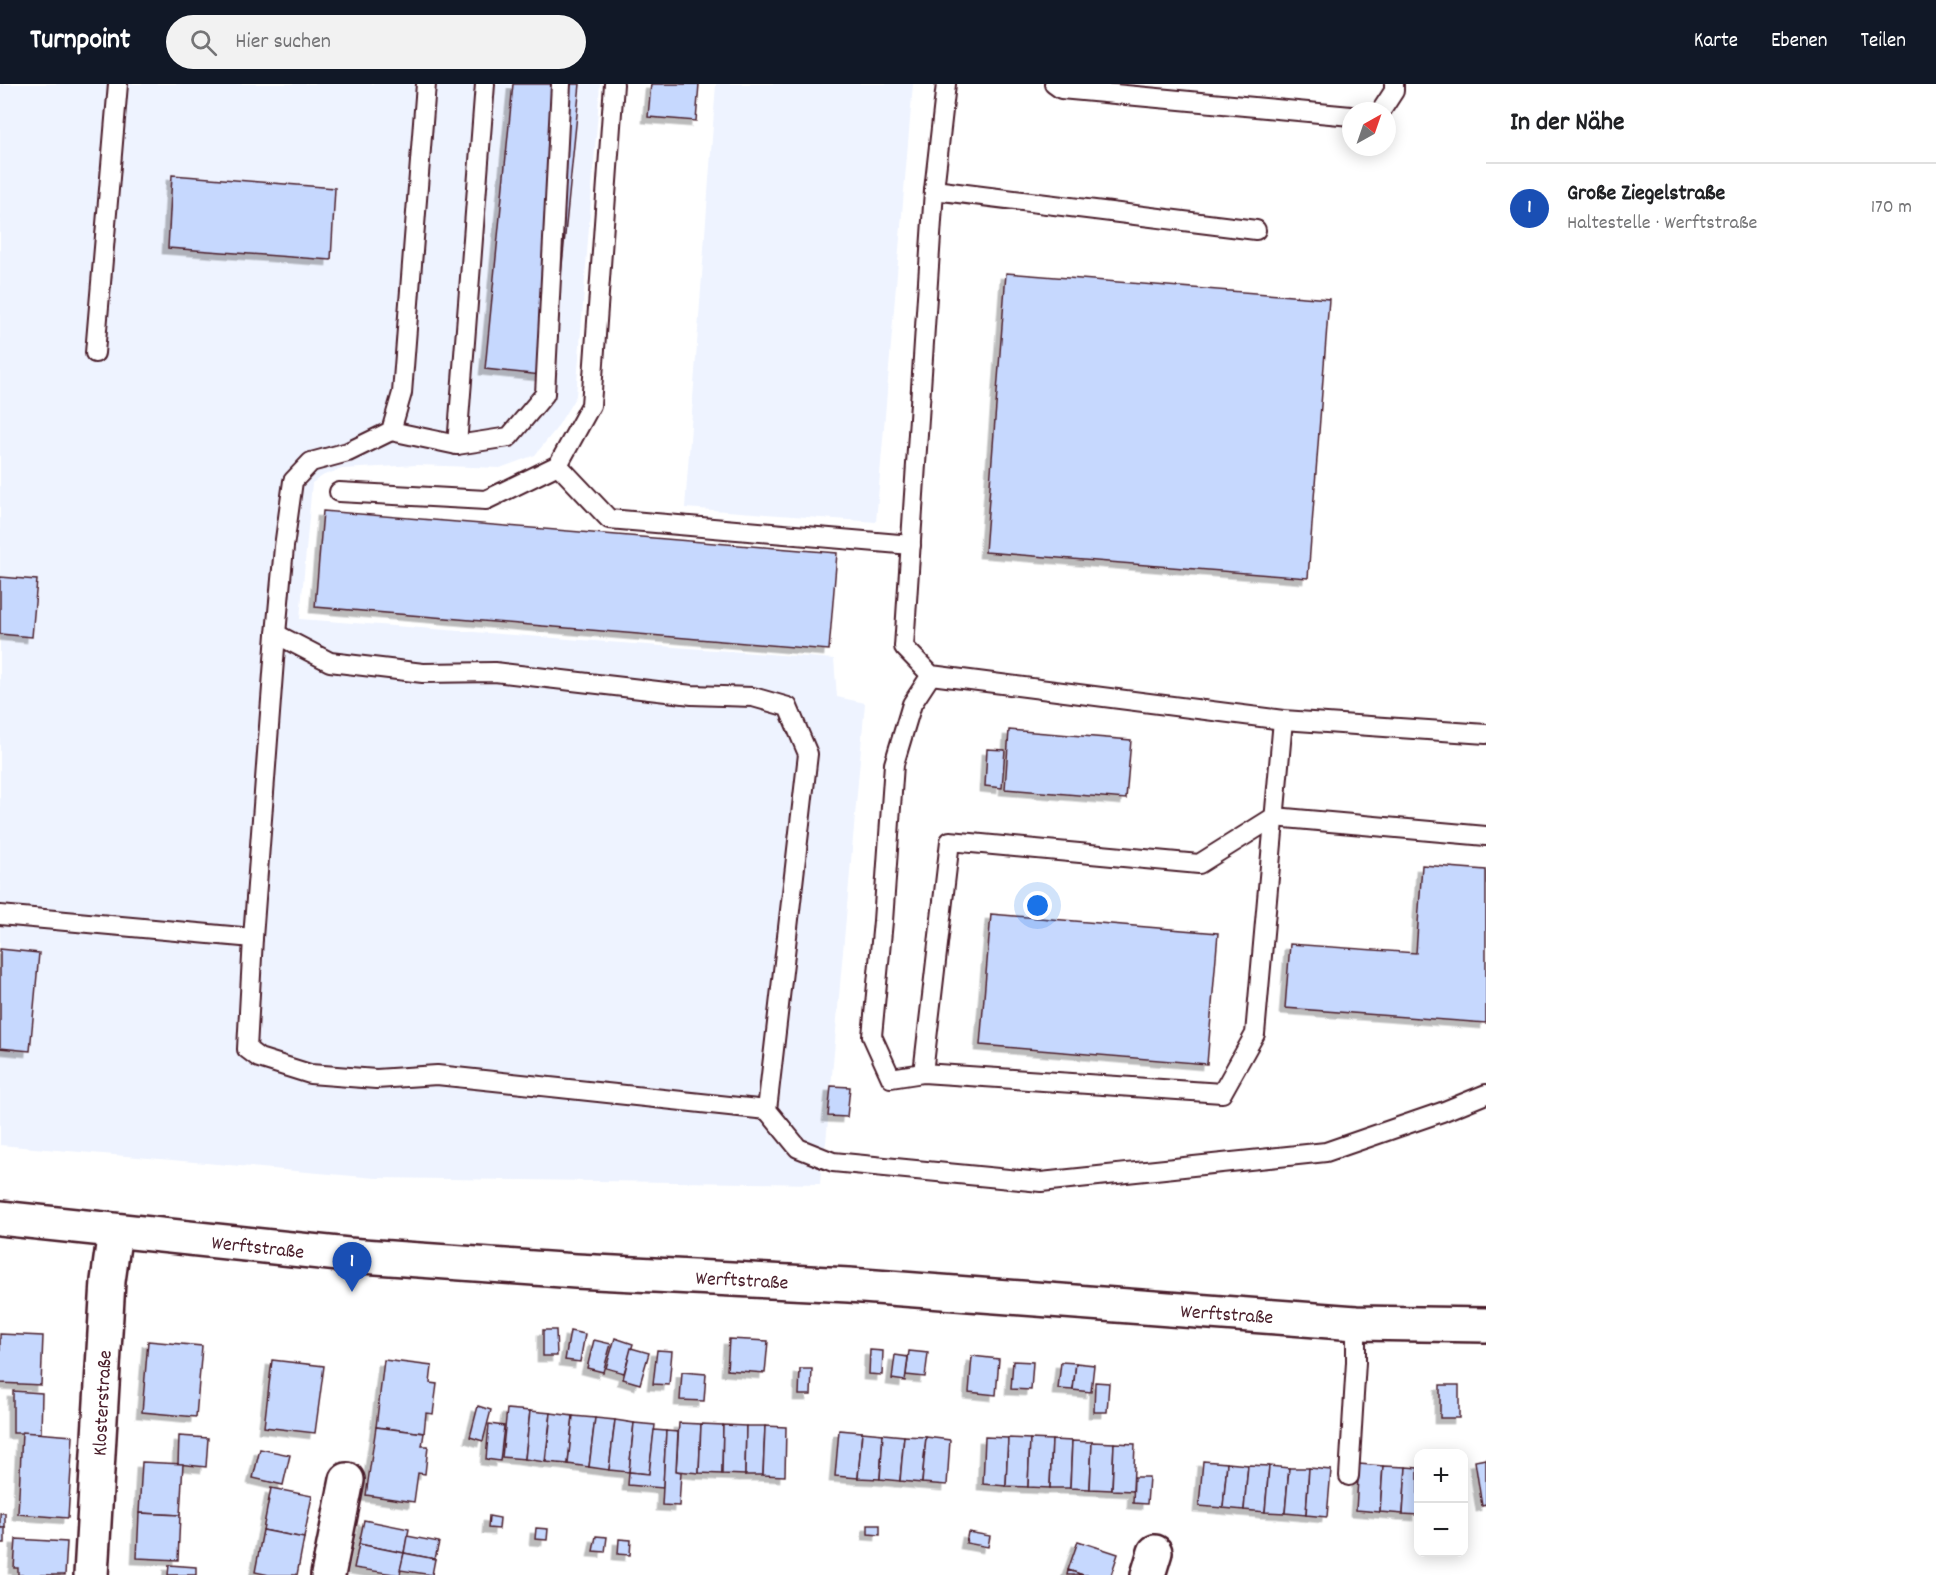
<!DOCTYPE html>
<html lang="de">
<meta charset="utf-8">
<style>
:root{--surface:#fff;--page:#f2f2f2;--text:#202124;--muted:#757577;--line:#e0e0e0;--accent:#111827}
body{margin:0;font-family:Dekko,sans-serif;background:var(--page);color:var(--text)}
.controls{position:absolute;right:18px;bottom:18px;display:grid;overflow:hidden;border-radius:12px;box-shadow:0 3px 15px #0003}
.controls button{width:54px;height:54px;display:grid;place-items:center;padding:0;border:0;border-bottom:2px solid var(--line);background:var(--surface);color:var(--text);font:30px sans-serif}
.compass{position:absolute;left:1342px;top:18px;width:54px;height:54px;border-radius:50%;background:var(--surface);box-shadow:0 3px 15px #0003;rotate:40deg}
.you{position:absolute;left:1038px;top:822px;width:21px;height:21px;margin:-15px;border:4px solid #fff;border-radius:50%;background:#1a73e8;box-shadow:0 0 0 9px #1a73e833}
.badge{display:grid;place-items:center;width:39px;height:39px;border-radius:50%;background:var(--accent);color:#fff;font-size:20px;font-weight:700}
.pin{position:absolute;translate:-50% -50px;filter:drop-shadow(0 2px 3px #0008)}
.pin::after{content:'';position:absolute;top:32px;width:21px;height:18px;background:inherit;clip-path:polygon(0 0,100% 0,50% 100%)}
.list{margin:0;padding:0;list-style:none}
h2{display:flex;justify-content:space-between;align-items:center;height:78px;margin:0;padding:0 24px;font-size:26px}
h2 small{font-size:20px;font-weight:400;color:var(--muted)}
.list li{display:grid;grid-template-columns:39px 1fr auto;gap:18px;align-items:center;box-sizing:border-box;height:90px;padding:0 24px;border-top:2px solid var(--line)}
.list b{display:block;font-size:22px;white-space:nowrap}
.list p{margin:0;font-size:20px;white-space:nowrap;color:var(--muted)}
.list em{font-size:20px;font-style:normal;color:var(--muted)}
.icon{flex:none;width:33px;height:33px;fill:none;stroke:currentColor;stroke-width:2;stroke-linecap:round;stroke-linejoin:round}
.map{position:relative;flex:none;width:1486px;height:1491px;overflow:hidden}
header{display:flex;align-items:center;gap:36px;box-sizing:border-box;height:84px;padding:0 30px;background:var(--accent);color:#fff}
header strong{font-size:28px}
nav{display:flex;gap:33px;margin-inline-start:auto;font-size:21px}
.search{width:420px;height:54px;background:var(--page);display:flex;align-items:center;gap:15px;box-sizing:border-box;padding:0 21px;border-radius:33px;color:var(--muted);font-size:22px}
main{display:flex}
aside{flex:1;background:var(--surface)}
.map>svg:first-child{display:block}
.built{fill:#eef3ff}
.building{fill:#c6d8fe;stroke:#4a1f2b;stroke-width:1.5;filter:url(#shadow)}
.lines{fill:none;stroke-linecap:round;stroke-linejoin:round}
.lane-casing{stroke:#4a1f2b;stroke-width:22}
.street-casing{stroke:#4a1f2b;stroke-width:38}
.secondary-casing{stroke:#4a1f2b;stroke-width:38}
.lane{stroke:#fff;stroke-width:18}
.street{stroke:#fff;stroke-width:33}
.secondary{stroke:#fff;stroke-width:33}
.labels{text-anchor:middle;stroke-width:4.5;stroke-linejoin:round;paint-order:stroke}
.street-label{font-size:20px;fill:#4a1f2b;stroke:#fff}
</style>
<header>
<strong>Turnpoint</strong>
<div class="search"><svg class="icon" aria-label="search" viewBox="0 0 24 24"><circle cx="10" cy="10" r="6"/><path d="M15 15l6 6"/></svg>Hier suchen</div>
<nav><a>Karte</a><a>Ebenen</a><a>Teilen</a></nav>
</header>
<main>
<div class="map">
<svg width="1486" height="1491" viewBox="0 0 1486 1491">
<defs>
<filter id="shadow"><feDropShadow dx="-5.5" dy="5.5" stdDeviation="0" flood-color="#0004"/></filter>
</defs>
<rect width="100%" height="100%" fill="#fff"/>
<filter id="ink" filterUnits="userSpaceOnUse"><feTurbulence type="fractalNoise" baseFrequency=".0167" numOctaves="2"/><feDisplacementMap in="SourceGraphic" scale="12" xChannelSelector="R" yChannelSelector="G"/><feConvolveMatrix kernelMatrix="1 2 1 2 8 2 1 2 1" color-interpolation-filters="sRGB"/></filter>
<g filter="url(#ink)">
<g class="built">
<path d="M0,0H600L576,312L556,345L535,371L500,384L417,381L342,385L324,391L312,399L300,535L834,575L837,613L865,619L826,1059L822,1073L820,1100L376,1094L0,1061Z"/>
<path d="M716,0H913L876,438L685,424Z"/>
</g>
<g class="building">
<path d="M513,0H580L551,292L485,285Z"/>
<path d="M651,0H699L696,37L648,33Z"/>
<path d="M172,91L335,104L331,176L168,164Z"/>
<path d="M1006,189L1329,215L1308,494L985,468Z"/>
<path d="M323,427L837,469L829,566L315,523Z"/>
<path d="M0,493L37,496L32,553L0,550Z"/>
<path d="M1009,646L1131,656L1126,715L1005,705Z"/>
<path d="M987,665L1005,666L1002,704L985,702Z"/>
<path d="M1422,781L1486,786V939L1285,924L1290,860L1416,869Z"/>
<path d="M991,830L1218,849L1207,980L980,961Z"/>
<path d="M0,865L39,869L30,967L0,964Z"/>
<path d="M831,1002L850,1003L847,1033L828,1032Z"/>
<path d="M543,1246H556L557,1272H543Z"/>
<path d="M570,1247L585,1250L580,1278L565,1276Z"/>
<path d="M0,1250L43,1252L41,1301L0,1299Z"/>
<path d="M615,1254L633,1260L624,1289L606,1284Z"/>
<path d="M729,1255L768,1257L765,1289L727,1286Z"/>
<path d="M594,1256L611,1260L603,1288L587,1284Z"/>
<path d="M148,1257L202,1262L196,1333L142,1328Z"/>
<path d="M631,1264L649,1269L640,1300L623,1295Z"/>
<path d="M657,1266L672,1267L669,1301L653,1300Z"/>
<path d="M870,1266L883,1267L882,1291L869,1290Z"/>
<path d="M909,1267L928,1269L925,1293L906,1291Z"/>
<path d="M895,1271L908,1273L905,1297L892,1295Z"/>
<path d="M972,1272L999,1275L996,1311L969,1308Z"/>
<path d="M272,1276L324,1282L315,1349L264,1343Z"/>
<path d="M384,1276L432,1282L430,1299L437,1300L433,1330L426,1329L424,1349L376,1343Z"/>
<path d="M1013,1277L1033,1278L1031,1306L1011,1305Z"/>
<path d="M1061,1278L1076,1279L1073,1306L1058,1305Z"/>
<path d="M1076,1279L1094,1281L1091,1308L1073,1306Z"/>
<path d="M800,1285H812L811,1311H799Z"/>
<path d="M682,1288L706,1290L704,1317L680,1316Z"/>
<path d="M1095,1298L1109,1299L1107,1328H1094Z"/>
<rect x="1440" y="1301" width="19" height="33"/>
<path d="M13,1307L42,1309L41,1349H13Z"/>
<path d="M478,1322L491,1326L483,1357L470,1353Z"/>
<path d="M507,1325L530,1327L525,1375L502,1373Z"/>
<path d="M530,1327L551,1329L545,1378L525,1375Z"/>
<path d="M551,1329L573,1332L568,1380L546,1378Z"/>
<path d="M573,1332L595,1334L589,1383L568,1380Z"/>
<path d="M595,1334L615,1336L609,1386L589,1383Z"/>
<path d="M615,1336L634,1339L629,1388L609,1386Z"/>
<path d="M634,1339L655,1341L649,1390L629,1388Z"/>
<path d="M679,1339L701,1340L699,1389L676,1387Z"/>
<path d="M489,1340L504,1342L500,1377L486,1375Z"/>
<path d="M701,1340L723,1341L722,1390L699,1389Z"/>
<path d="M723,1341L746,1342L745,1391L722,1390Z"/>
<path d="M746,1342H765L763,1391H745Z"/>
<path d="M765,1342L786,1343L785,1392L763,1391Z"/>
<path d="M376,1343L424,1349L422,1362H428L425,1390L418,1389L414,1418L366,1411Z"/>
<path d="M654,1346L666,1347L663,1404L628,1401L629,1388L649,1390Z"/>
<path d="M839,1346L862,1348L858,1394L835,1392Z"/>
<path d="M666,1347L678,1348L676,1387L681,1388L679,1422L662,1421Z"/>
<path d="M22,1348L73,1352L68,1434L18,1430Z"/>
<path d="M862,1348L883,1350L880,1395L858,1394Z"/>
<path d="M883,1350L904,1352L900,1397L880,1395Z"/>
<path d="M179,1352L208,1354L206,1383L178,1380Z"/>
<path d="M904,1352L926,1353L922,1399L900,1397Z"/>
<path d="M926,1353L950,1356L947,1401L922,1399Z"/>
<path d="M985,1353L1008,1354L1006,1402L983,1400Z"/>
<path d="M1008,1354L1030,1355L1028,1403L1006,1402Z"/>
<path d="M1030,1355L1052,1356L1050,1404L1028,1403Z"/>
<path d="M1052,1356L1072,1357L1070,1404H1050Z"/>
<path d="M1072,1357L1092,1358L1090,1405L1070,1404Z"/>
<path d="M1092,1358L1114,1359L1112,1406L1090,1405Z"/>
<path d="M1114,1359L1135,1360L1133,1407L1112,1406Z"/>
<path d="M260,1365L290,1371L283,1401L253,1394Z"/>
<path d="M1486,1375V1421L1482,1422L1475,1377Z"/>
<path d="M1203,1377L1227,1379L1223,1424L1199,1422Z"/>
<path d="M142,1378L183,1380L180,1431L139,1429Z"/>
<path d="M1227,1379L1248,1381L1244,1426L1223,1424Z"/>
<path d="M1359,1380L1383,1382L1380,1428L1356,1426Z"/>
<path d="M1248,1381L1269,1382L1265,1428L1244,1426Z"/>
<path d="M1269,1382L1289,1384L1285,1429L1265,1428Z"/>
<path d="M1383,1382L1406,1383L1403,1430L1380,1428Z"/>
<path d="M1406,1383L1418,1384V1431L1403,1430Z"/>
<path d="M1289,1384H1309L1306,1431L1285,1429Z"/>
<path d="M1309,1384L1331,1386L1327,1433L1306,1431Z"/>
<path d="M1134,1393H1149L1147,1420L1133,1419Z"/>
<path d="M271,1404L312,1412L304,1454L263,1446Z"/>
<rect x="0" y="1429" width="5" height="15"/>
<path d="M139,1429L180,1431L178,1476L137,1474Z"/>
<path d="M489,1432L500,1434L499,1445L488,1444Z"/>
<path d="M364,1436L409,1445L404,1469L359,1460Z"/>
<path d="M868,1441H880V1451L868,1450Z"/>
<rect x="0" y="1444" width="5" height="15"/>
<path d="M536,1444L548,1445L547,1456L535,1455Z"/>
<path d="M263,1446L304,1454L297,1491H269L255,1488Z"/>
<path d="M968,1448L990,1452L988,1463L966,1459Z"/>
<path d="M407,1452L439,1458L435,1475L404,1469Z"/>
<path d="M596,1452L607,1453L605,1468L593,1467Z"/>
<path d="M16,1455L67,1458L65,1491H18V1484H14Z"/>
<path d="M619,1455L631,1456L630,1471L618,1470Z"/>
<path d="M1078,1457L1118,1470L1111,1491H1083L1068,1486Z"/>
<path d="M359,1460L404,1469L400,1491L354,1484Z"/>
<path d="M404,1469L435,1475L432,1491L400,1486Z"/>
<path d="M169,1481L196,1483V1491H168Z"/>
<path d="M1068,1486L1083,1491H1067Z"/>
</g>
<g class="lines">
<g class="lane-casing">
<g id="lane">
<path d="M426,0L402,309L391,347L348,368L311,378L293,397L284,463L276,550L253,854L247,965L259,974L310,990L376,995L437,991L767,1026"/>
<path d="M946,0L934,106L904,563L931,591L1283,636L1486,650"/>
<path d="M1054,0L1061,5L1351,32"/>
<path d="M1381,27L1394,7V0"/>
<path d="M934,106L1256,146"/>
<path d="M95,269L118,0"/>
<path d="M391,347L457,361L509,353L545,310L561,0"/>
<path d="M457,361L485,0"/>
<path d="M558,381L609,435L911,461"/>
<path d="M339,408L486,416L558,381L591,321L614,0"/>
<path d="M276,550L330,578L423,589L495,588L692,611L753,613L788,623L808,670L767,1026L798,1064L833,1078L1041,1098L1326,1068L1442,1028L1486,1010"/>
<path d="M931,591L912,620L894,680L883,837L872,952L891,994L923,989L1222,1009L1255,950L1283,636"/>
<path d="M0,831L253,854"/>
<path d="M923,989L950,757L1199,780L1274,733L1486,752"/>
<path d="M1349,1392L1356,1278V1239"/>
</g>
</g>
<g class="street-casing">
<g id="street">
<path d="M91,1491L108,1197L115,1147"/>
<path d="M328,1491L347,1396"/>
<path d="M1148,1491L1155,1468"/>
</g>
</g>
<g class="secondary-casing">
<path id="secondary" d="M0,1134L348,1171L576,1187L849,1201L1356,1239L1486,1241"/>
</g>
<use href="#lane" class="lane"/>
<use href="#street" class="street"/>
<use href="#secondary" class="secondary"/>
</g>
</g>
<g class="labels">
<g class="street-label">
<text transform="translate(258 1162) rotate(6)" y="7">Werftstraße</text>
<text transform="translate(742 1195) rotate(3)" y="7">Werftstraße</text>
<text transform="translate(1227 1229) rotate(4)" y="7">Werftstraße</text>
<text transform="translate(101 1319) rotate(-87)" y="7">Klosterstraße</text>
</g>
</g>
</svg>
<div class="controls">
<button>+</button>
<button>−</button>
</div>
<svg class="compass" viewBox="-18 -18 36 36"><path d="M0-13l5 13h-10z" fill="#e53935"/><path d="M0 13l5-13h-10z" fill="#757577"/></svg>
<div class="you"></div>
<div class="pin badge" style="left:352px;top:1208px;background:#1a4fb4">1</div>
</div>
<aside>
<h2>In der Nähe<small></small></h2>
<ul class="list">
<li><span class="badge" style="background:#1a4fb4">1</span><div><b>Große Ziegelstraße</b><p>Haltestelle · Werftstraße</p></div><em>170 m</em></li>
</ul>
</aside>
</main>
